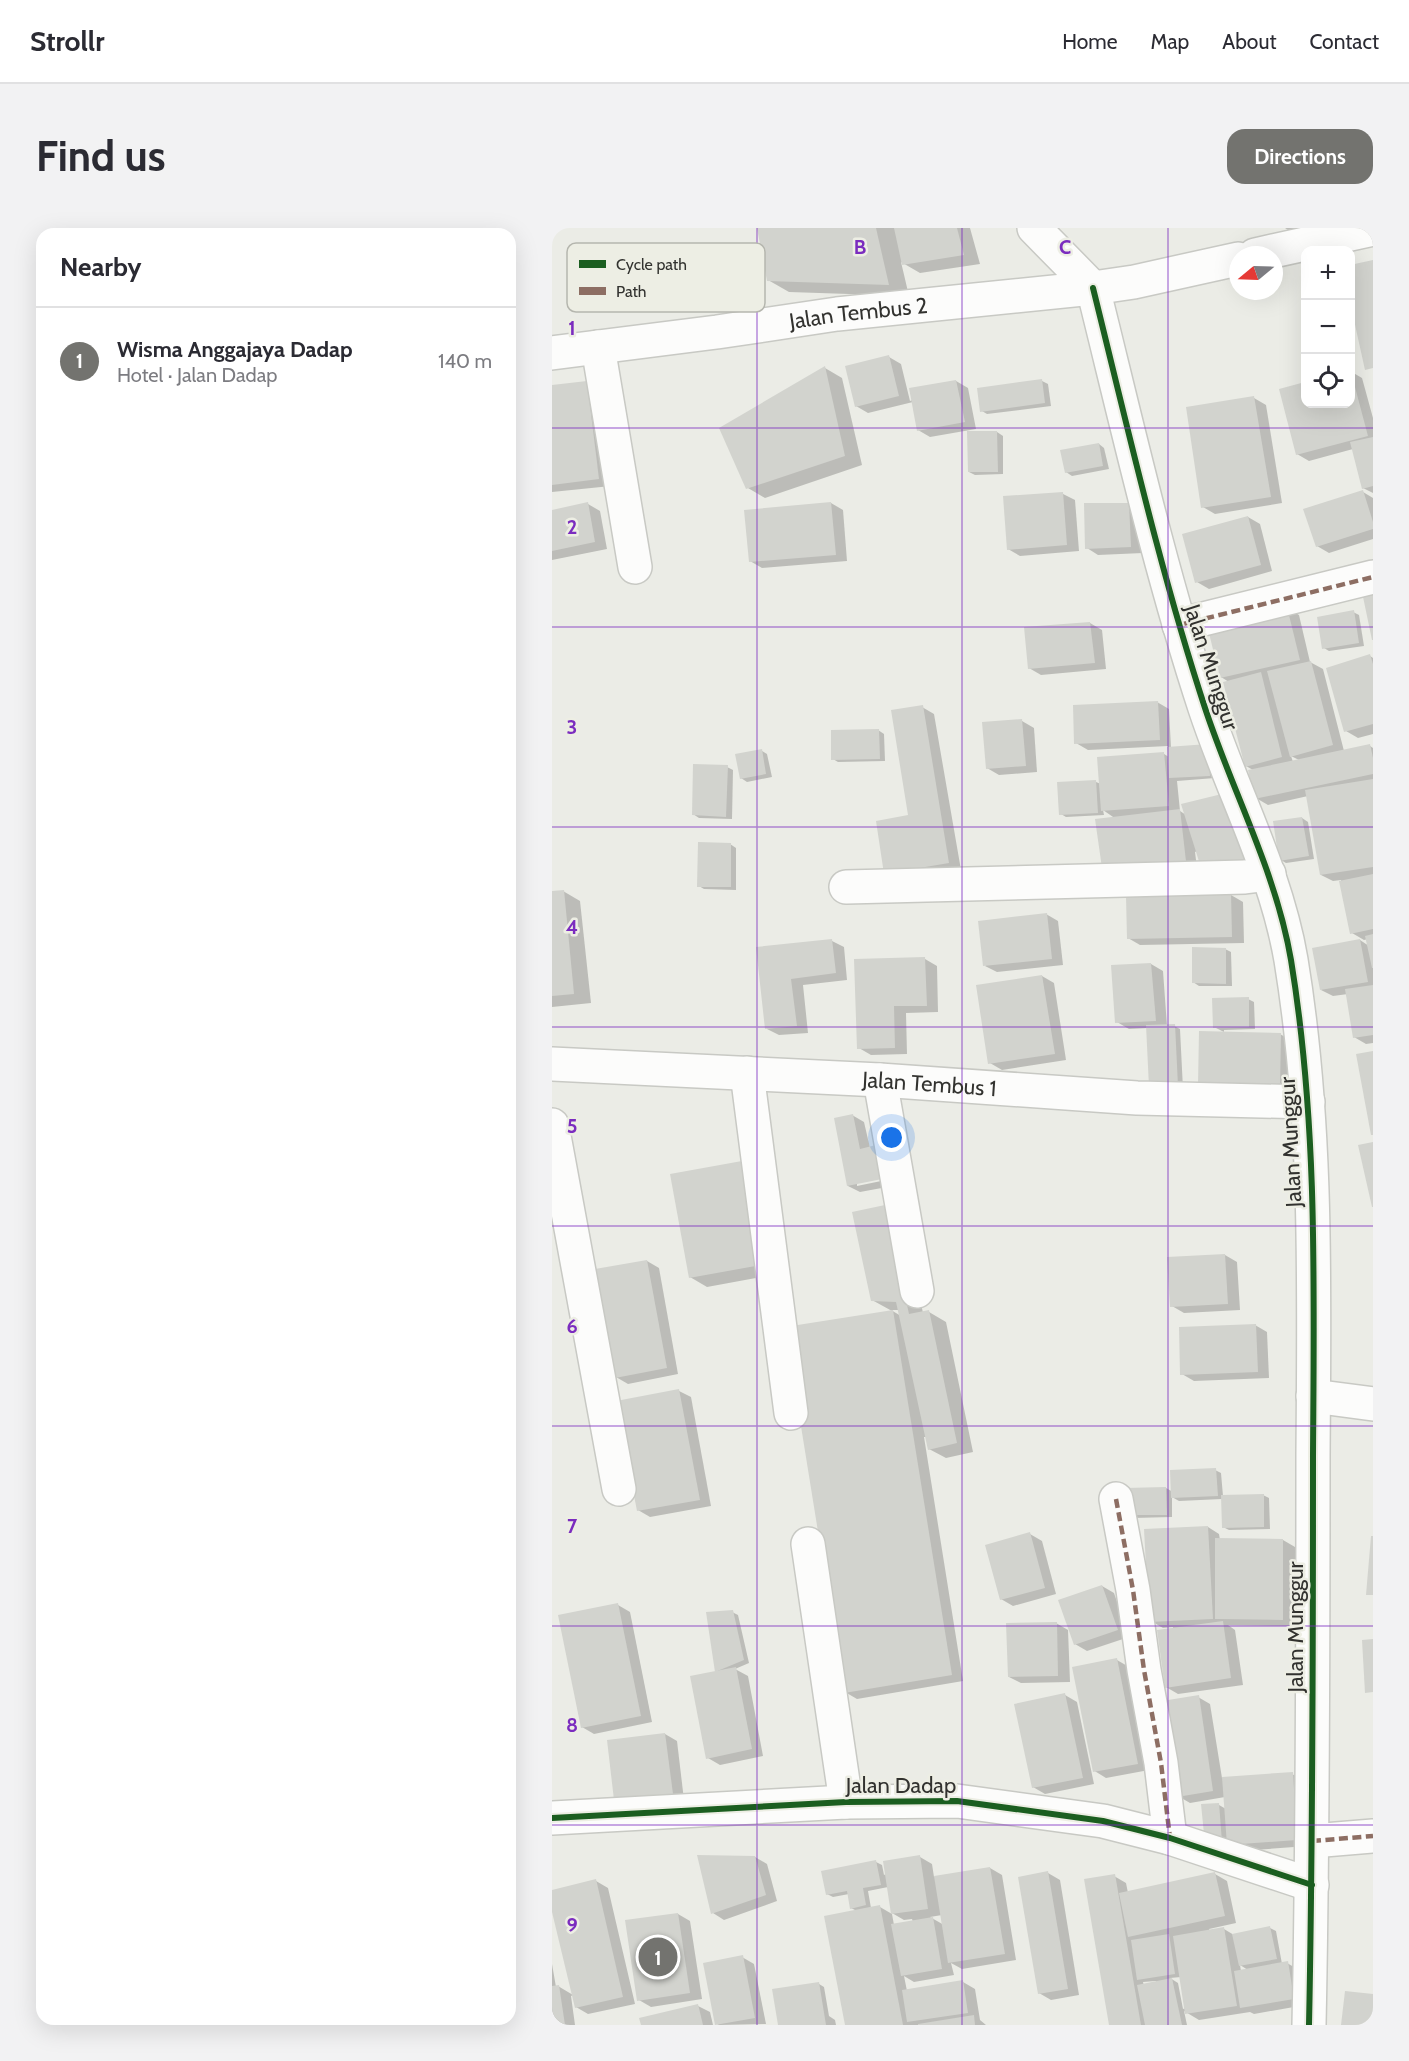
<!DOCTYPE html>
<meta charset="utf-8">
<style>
:root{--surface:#fff;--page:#f2f2f3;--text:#2b2b33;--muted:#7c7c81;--line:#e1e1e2;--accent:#73736f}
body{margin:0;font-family:Cabin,sans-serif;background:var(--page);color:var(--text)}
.controls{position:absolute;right:18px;top:18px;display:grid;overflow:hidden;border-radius:12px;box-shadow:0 6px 24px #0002}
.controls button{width:54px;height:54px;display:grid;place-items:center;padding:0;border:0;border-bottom:2px solid var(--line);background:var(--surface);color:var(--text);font:30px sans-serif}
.compass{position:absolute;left:677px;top:18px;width:54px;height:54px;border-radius:50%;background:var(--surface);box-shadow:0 6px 24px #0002;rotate:251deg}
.you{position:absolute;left:340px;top:910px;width:21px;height:21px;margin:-15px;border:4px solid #fff;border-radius:50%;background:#1a73e8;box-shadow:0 0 0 9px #1a73e833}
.badge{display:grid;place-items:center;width:39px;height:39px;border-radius:50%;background:var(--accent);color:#fff;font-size:20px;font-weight:700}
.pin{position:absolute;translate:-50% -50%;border:3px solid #fff;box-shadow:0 2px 6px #0006}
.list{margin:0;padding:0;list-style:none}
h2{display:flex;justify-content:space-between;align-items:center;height:78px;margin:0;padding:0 24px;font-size:26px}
h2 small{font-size:20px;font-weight:400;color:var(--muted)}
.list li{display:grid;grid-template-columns:39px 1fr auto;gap:18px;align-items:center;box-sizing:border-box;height:108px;padding:0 24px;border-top:2px solid var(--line)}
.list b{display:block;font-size:22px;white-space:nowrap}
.list p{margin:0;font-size:20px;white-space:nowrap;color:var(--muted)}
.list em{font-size:20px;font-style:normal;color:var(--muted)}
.icon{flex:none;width:33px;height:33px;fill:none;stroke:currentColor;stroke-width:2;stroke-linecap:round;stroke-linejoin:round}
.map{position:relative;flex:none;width:821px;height:1797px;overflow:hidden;border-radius:18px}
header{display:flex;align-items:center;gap:36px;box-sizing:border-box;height:84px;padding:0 30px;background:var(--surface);border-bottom:2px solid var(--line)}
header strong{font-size:28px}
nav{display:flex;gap:33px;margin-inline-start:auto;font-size:21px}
.intro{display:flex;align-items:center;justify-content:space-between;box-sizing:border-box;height:144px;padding:0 36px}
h1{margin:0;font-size:42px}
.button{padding:15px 27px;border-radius:18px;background:var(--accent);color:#fff;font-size:21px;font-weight:700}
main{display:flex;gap:36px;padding:0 36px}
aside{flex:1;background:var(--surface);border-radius:18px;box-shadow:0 6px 24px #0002}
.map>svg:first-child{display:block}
.shadow{fill:#0003;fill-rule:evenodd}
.building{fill:#d2d3ce}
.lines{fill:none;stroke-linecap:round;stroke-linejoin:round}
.minor-casing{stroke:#c8c9c4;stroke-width:36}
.minor{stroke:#fcfcfb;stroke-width:33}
.quiet{stroke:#8d6e63;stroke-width:4.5;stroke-dasharray:9 4.5;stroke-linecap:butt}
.cycleway-casing{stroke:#edeee4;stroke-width:10}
.cycleway{stroke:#1b5e20;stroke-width:6}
.grid{fill:none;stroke:#7b2cbf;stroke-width:1.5;stroke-opacity:0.55}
.labels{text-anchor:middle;stroke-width:5;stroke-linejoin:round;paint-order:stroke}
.street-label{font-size:22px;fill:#32322f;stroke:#edeee4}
.key{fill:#edeee4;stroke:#b5b6ae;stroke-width:1.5}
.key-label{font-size:16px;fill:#32322f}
.grid-label{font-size:20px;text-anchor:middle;font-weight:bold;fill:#7b2cbf;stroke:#edeee4;stroke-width:5;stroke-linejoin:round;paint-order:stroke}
</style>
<header>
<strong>Strollr</strong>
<nav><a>Home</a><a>Map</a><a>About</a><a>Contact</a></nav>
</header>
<div class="intro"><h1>Find us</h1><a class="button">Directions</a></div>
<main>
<aside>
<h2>Nearby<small></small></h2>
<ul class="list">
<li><span class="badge">1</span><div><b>Wisma Anggajaya Dadap</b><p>Hotel · Jalan Dadap</p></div><em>140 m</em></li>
</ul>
</aside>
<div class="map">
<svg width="821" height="1797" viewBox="0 0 821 1797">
<rect width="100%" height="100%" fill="#ebece6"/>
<g class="shadow">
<path d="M206,0H418L428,36L368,45L349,34L357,68L237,64L216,52Z"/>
<path d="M733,0H789L745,8Z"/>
<path d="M337,129L349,136L358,173L404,153L416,160L424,201L378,209L366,202L361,174L316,185L304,178Z"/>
<path d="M273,140L290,150L310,237L213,270L196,260Z"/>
<path d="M798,143L810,150L821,190V265L811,260L801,221L757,233L745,226L729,162L754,155V176H798Z"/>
<path d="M490,153L496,156L499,178L435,186L430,183Z"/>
<path d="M35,154L47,161L59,258L0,264V159Z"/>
<path d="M702,170L714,177L730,275L663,286L651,279Z"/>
<path d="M445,204L451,208V246L423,247L417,244Z"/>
<path d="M547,216L552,220L557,241L520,248L514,244Z"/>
<path d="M811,264L821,270V311L777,325L765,318Z"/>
<path d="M511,266L523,272L527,323L468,328L456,321Z"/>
<path d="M279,275L291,282L295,333L210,340L198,333Z"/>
<path d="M36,276L48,283L55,321L0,332V283Z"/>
<path d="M577,276L589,283L591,325L546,327L535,320L533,277Z"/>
<path d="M696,289L708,296L720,343L657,361L645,354Z"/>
<path d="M735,380L747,387L758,434L771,441L792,523L818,518L821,520V815L814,816L802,809L796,766L781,768L769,762L808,712L817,718L816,711L812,712L800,705L789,652L781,653L769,647L756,568L716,577L704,570L701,542L694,538L677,454L669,449ZM739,528L747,532L741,534Z"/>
<path d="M801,384L807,387L812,418L777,423L772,420Z"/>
<path d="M538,395L550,402L554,441L489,447L477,440Z"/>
<path d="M818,428L821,430V506L806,510L794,503Z"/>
<path d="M605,474L617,481L619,520L655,517L663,550L625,553L628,583L634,587L645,623L643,624L646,648L551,582L552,587L514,589L509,586L544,554L549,556L612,526L617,529L616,518L536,522L524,515Z"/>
<path d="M370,479L382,486L409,642L345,652L358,588Z"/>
<path d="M470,493L482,500L485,544L447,547L435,540Z"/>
<path d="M326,502L332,506L333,533L286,534L281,531Z"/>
<path d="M210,523L215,526L220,549L195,554L189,550Z"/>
<path d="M175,539L181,542L180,591L147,590L141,586Z"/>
<path d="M750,590L756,594L762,631L734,635L729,632Z"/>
<path d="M178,616L184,620V662L152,661L147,658Z"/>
<path d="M11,663L28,673L39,775L0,779V664Z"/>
<path d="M679,667L691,674L692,715L588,717L576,710Z"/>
<path d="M494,686L506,693L511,737L445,744L433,738Z"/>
<path d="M280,713L292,719L295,752L251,757L256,805L227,807L215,801L206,720Z"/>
<path d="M673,721L679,724L680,758H647L641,754Z"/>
<path d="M373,731L385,738L386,784L354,785L355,826L319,827L307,820Z"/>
<path d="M599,736L611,743L615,798H622L628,801L631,861L599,858L596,800L577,801L565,794Z"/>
<path d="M490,748L502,755L514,832L450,842L438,835Z"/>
<path d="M696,771L702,774L703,801L672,802V804L662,799Z"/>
<path d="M728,806L740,813V865L659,863Z"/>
<path d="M300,887L312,894L318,920L327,918L339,925L346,957L308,964L296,958L283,891ZM328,925H331L336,949L342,947L343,950L337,952L338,957L335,958L334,952L305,958V955L333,949Z"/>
<path d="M120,947L225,1046L155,1059L138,1049Z"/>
<path d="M333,978L350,988L371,1085L377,1084L394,1094L421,1224L394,1230L377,1221L375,1209H372L411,1453L305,1471L293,1464L340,1083L320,1072ZM339,1082H348L349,1088Z"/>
<path d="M673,1027L685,1034L688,1082L632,1085L620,1078Z"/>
<path d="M95,1033L107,1040L126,1146L76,1156L64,1149Z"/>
<path d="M703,1097L715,1104L717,1150L642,1153L630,1146Z"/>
<path d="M127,1163L139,1169L159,1278L98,1289L86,1282Z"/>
<path d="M663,1242L669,1245L671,1268L711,1267L717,1270L718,1301L677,1302L671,1299L670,1271L627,1273L620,1269V1289L581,1290L576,1286L614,1260L621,1264Z"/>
<path d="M656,1299L667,1306L668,1312H731L743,1319V1398L676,1397L683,1402L691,1457L626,1466L614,1459L621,1399L611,1400L599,1393Z"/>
<path d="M478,1306L490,1313L504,1366L461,1378L449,1371Z"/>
<path d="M550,1358L562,1365L577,1409L535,1423L523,1416Z"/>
<path d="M66,1377L78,1384L100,1494L42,1506L30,1499Z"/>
<path d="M180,1384L186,1387L197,1435L183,1441L196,1448L211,1528L168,1537L156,1530L165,1445Z"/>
<path d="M504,1395L516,1402L518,1454L469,1455L457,1449Z"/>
<path d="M565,1432L577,1439L597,1542L554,1550L541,1542Z"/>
<path d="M513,1467L525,1474L542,1556L493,1566L481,1559Z"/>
<path d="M646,1469L658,1476L670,1550L740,1546L752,1553L756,1618L688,1623L660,1618L667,1577L674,1581L673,1569L638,1575L626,1568Z"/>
<path d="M113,1506L125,1513L132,1572L63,1571Z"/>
<path d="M203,1629L215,1636L225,1673L172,1692L161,1685Z"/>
<path d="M368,1629L380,1636L382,1649L438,1640L450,1647L464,1732L410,1741L399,1735L402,1747L362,1754L352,1748L355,1763L411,1754L423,1761L428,1792L434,1797H294L305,1683L299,1680L297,1666L281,1669L275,1666L324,1634L330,1637L332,1647ZM336,1659L340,1685L352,1692L360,1691L361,1694L342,1697L340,1686L328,1679L319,1680L316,1663ZM390,1687L392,1697L378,1689Z"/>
<path d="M496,1645L508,1652L527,1767L499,1772L487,1765Z"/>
<path d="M663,1646L675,1653L684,1695L657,1701L658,1703L672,1701L682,1707L718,1700L724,1703L730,1736L735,1735L747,1742L753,1777L702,1786L698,1784L647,1792L632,1783L635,1797H558L562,1648L574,1655L576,1665ZM688,1737L696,1742L689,1743ZM629,1749L634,1780L631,1781L626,1755L618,1750ZM604,1753V1755L592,1758L591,1754Z"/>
<path d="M44,1653L56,1660L83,1776L36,1786L24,1779L21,1767L19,1768L23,1797H0V1736L4,1759L6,1758L21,1767L0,1678V1663Z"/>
<path d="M126,1686L138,1693L150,1771L99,1779L87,1772Z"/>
<path d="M190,1729L202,1736L214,1796L167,1797L165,1796Z"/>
<path d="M267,1756L272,1759L277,1788L283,1792L284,1797H227Z"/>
<path d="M146,1778L158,1784L161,1797H90Z"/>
</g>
<g class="building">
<path d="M205,0H324L337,57L215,53Z"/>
<path d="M342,0H405L412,27L350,37Z"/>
<path d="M821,32V140L813,142L798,74V37Z"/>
<path d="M337,127L347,168L303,179L293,138Z"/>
<path d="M273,138L293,228L194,261L167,200Z"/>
<path d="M799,144L816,208L744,227L727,161L753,154V176H798Z"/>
<path d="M490,151L493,175L428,184L425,160Z"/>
<path d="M404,152L413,194L365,203L357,160Z"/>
<path d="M35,153L47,251L0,257V157Z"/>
<path d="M702,168L719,269L649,280L634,179Z"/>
<path d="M415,203H445L446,244H416Z"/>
<path d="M821,209V258L810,261L798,214Z"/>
<path d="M547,215L551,238L513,245L508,222Z"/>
<path d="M811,262L821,294V301L764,319L751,281Z"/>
<path d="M511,264L515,317L455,322L451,268Z"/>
<path d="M36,274L43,314L0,323V282Z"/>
<path d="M279,274L284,327L197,334L192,282Z"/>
<path d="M532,275H577L579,319L533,321Z"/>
<path d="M696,288L709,337L643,355L630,306Z"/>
<path d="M821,362V412H820L810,364Z"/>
<path d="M735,379L748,432L668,450L655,397Z"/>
<path d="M802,382L807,415L770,421L765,389Z"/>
<path d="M538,394L543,435L476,441L472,399Z"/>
<path d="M818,426L821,436V496L792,504L774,440Z"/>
<path d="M759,433L781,517L738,529L715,443Z"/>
<path d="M709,444L730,529L693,539L671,454Z"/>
<path d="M606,473L608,512L522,516L521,477Z"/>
<path d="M371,477L397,635L332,646L324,593L356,587L339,482Z"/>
<path d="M470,491L474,538L434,541L430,494Z"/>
<path d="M327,501L328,531L279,532V502Z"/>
<path d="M656,516L658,548L617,550L615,519Z"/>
<path d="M818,516L821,530V546L702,571L696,542Z"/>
<path d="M210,521L214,546L188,551L183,526Z"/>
<path d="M612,524L617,578L549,583L545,529Z"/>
<path d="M141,536L176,537L174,589L140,587Z"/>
<path d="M821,551V639L768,647L753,562Z"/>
<path d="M544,552L546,585L507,587L505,554Z"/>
<path d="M678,564L697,640L650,643L629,576Z"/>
<path d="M628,581L635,642L551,647L543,591Z"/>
<path d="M750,589L757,628L727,633L721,593Z"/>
<path d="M146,614L179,615V659H145Z"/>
<path d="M821,646V701L798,706L787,653Z"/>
<path d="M12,662L22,766L0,768V663Z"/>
<path d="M679,665L680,709L575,711L574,668Z"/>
<path d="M495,685L500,731L431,738L426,693Z"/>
<path d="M821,706V740H820L813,708Z"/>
<path d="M280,711L284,745L239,751L245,798L213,801L204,719Z"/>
<path d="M808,711L816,754L768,762L760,720Z"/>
<path d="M640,719L674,720V756L640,755Z"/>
<path d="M373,729L375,778H342L343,820L305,821L302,731Z"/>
<path d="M599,735L604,793L563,795L559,737Z"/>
<path d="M490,747L503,826L436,836L424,757Z"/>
<path d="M821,757V807L801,810L793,761Z"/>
<path d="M697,769V799L661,800L660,770Z"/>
<path d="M623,796L626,858L597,859L594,797Z"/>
<path d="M647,803L729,805L728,859L646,857Z"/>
<path d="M821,823V907H819L804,826Z"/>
<path d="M301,886L308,921L328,916L335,950L295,958L282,890Z"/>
<path d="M821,914V979H820L806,917Z"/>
<path d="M190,933L209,1037L137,1050L118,946Z"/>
<path d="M333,977L357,1086L377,1082L405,1215L376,1222L344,1074L319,1073L300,984Z"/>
<path d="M673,1026L676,1076L618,1079L615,1029Z"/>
<path d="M95,1032L115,1140L63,1150L43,1041Z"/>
<path d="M341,1082L400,1447L292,1465L233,1099Z"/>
<path d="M704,1096L706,1144L628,1147L627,1099Z"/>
<path d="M127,1161L148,1272L85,1283L64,1173Z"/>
<path d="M664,1240L666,1268L619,1270L618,1242Z"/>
<path d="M614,1259L615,1287H574L573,1260Z"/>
<path d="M712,1266V1299L670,1300L669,1267Z"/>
<path d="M656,1298L661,1391L597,1394L592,1301Z"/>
<path d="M478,1304L493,1360L448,1372L433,1317Z"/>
<path d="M819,1308H821V1367H814Z"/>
<path d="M663,1310L731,1311V1392L663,1391Z"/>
<path d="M550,1357L566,1402L522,1417L506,1372Z"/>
<path d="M66,1375L89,1488L29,1500L6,1387Z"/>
<path d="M181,1382L192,1432L163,1444L154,1384Z"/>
<path d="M671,1393L679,1450L613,1460L605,1402Z"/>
<path d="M505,1394L506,1448L456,1449L454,1395Z"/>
<path d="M821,1411V1464L813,1465L810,1412Z"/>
<path d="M565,1430L586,1536L541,1544L520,1439Z"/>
<path d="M184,1439L200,1521L154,1531L138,1448Z"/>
<path d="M513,1465L531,1550L480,1560L462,1476Z"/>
<path d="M647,1467L661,1563L625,1569L610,1473Z"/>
<path d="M113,1505L121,1566L62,1572L55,1512Z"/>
<path d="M741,1544L745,1612L675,1617L670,1549Z"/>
<path d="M667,1575L670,1614L653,1616L649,1576Z"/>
<path d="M145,1627L203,1628L214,1667L159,1686Z"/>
<path d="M368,1627L376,1681L339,1686L331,1633Z"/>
<path d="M324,1632L329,1657L311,1660L314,1677L298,1681L295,1663L274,1667L269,1643Z"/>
<path d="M438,1639L453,1726L396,1735L382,1648Z"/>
<path d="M496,1643L516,1761L486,1766L466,1649Z"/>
<path d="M663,1644L673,1688L576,1709L567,1665Z"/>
<path d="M563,1646L589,1797H557L532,1651Z"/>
<path d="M44,1651L71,1769L23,1780L0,1684V1662Z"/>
<path d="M328,1677L351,1797H293L272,1688Z"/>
<path d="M126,1685L138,1765L85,1773L73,1692Z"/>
<path d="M381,1689L390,1741L349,1748L339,1696Z"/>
<path d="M718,1698L725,1731L687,1738L680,1706Z"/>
<path d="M672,1699L685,1778L633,1786L621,1708Z"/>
<path d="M617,1706L623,1746L585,1752L579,1712Z"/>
<path d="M191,1727L203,1790L163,1797L151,1735Z"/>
<path d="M736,1733L742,1771L688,1780L682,1743Z"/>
<path d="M620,1750L630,1797H593L585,1757Z"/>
<path d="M411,1752L416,1785L355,1794L350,1762Z"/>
<path d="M267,1754L274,1797H226L220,1761Z"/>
<path d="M7,1757L13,1797H0V1758Z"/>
<path d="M793,1763L821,1766V1797H789Z"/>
<path d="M146,1776L151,1797H89L87,1790Z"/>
<path d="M422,1787L423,1797H366V1796Z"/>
</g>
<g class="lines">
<g class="minor-casing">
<g id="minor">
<path d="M482,0L541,60"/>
<path d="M703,27L821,1"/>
<path d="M541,60C576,201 608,343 653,480C681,565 724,644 739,732C766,896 762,1063 761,1229C761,1418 761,1608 757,1797"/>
<path d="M46,119L83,339"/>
<path id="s1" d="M0,125L165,104L285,86L541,60L582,54L686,31"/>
<path d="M627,397L821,349"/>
<path d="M294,659L693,649L717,646"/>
<path id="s2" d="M0,836L328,852L585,870L756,874"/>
<path d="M195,845L239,1185"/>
<path d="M328,852L365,1063"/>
<path d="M0,897L67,1261"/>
<path d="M761,1168L821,1176"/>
<path d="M564,1271L581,1362L592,1442L609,1535L618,1610"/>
<path d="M256,1316L294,1574"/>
<path d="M0,1590L294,1574L405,1573L551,1593L618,1610L760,1657"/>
<path d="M760,1613L821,1608"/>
</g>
</g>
<use href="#minor" class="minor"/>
<g class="quiet">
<path d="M627,397L821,349"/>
<path d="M564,1271L581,1362L592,1442L609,1535L618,1610"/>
<path d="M760,1613L821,1608"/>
</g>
<g class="cycleway-casing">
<g id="cycleway">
<path d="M541,60C576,201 608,343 653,480C681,565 724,644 739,732C766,896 762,1063 761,1229C761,1418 761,1608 757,1797"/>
<path d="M0,1590L294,1574L405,1573L551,1593L618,1610L760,1657"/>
</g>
</g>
<use href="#cycleway" class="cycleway"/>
</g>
<path class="grid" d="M205,0V1797M410,0V1797M616,0V1797M0,200H821M0,399H821M0,599H821M0,799H821M0,998H821M0,1198H821M0,1398H821M0,1597H821"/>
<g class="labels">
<g class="street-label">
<text dy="8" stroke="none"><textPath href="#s1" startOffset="309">Jalan Tembus 2</textPath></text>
<text transform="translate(660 439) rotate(72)" y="8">Jalan Munggur</text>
<text dy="8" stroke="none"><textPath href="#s2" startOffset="378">Jalan Tembus 1</textPath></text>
<text transform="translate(738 914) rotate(-93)" y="8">Jalan Munggur</text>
<text transform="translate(743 1399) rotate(-90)" y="8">Jalan Munggur</text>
<text x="349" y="1565">Jalan Dadap</text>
</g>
</g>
<rect x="15" y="15" width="198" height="69" rx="9" class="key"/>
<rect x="27" y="32" width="27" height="8" fill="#1b5e20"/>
<rect x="27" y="59" width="27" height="8" fill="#8d6e63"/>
<g class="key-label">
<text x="64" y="42">Cycle path</text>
<text x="64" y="69">Path</text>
</g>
<g class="grid-label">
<text x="308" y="26">B</text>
<text x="513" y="26">C</text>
<text x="20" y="107">1</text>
<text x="20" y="306">2</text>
<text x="20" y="506">3</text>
<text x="20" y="706">4</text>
<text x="20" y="905">5</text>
<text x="20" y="1105">6</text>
<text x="20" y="1305">7</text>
<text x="20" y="1504">8</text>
<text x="20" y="1704">9</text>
</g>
</svg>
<div class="controls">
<button>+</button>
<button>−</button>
<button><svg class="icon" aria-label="locate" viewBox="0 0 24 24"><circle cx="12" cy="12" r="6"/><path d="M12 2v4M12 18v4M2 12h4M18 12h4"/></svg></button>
</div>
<svg class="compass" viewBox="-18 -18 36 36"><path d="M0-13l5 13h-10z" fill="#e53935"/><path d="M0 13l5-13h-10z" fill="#7c7c81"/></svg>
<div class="you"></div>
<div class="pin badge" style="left:106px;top:1729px">1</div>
</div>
</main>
